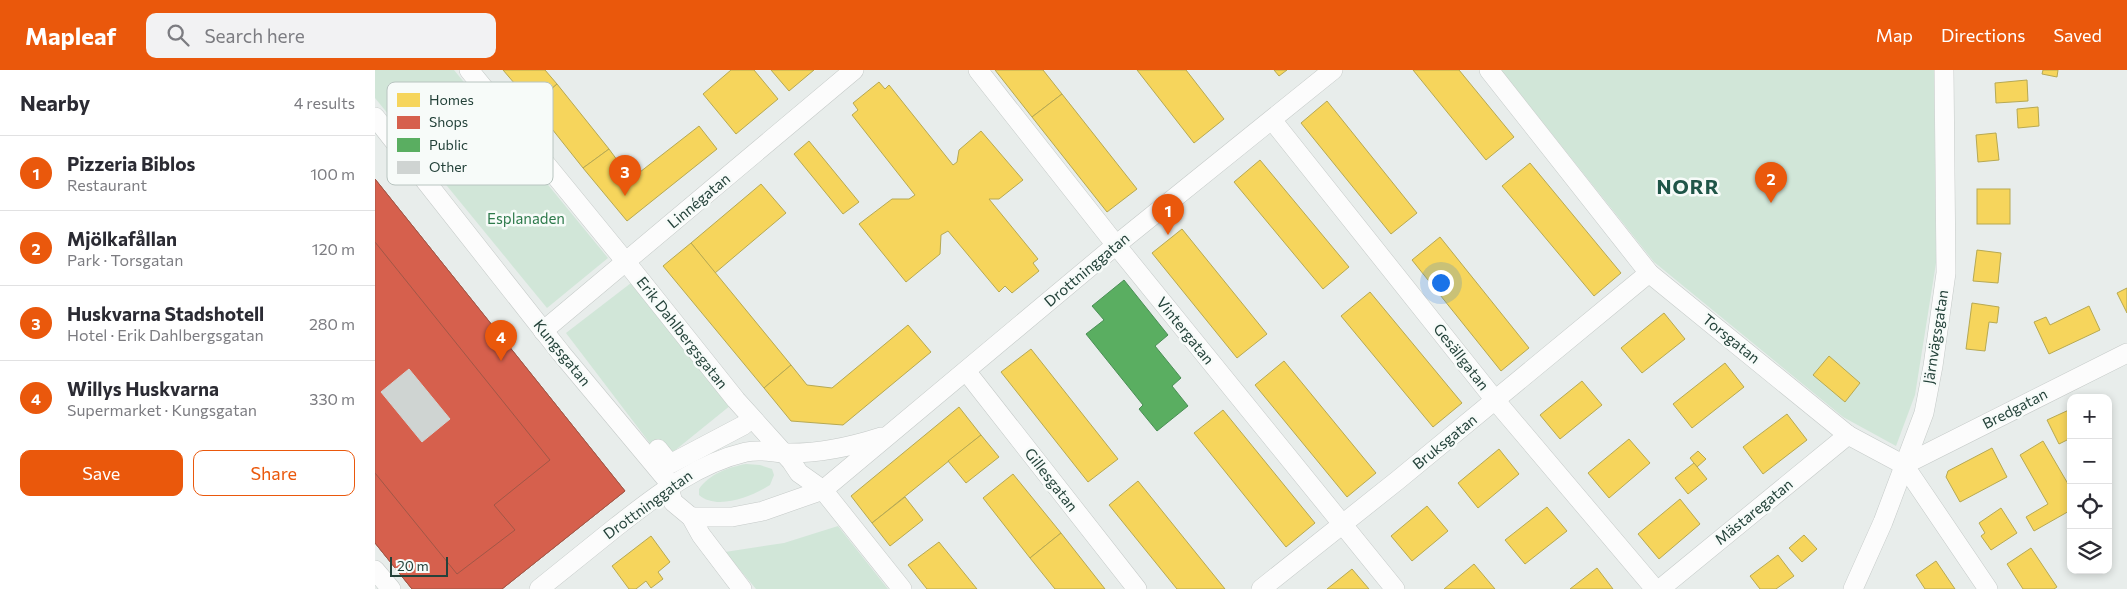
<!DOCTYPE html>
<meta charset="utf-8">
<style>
:root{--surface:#fff;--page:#f2f2f3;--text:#2b2b33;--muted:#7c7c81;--line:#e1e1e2;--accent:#ea580c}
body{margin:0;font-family:Commissioner,sans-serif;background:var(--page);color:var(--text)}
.controls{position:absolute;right:15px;bottom:15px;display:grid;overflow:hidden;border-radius:10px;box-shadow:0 2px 8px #0003}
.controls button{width:45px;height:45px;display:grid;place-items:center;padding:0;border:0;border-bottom:1px solid var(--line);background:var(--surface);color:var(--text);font:25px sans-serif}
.scale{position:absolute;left:15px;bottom:12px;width:58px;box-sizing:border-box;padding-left:5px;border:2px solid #24423a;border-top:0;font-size:14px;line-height:18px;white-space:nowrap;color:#24423a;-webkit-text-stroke:4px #f7fbf9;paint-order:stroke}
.you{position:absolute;left:1065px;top:212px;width:18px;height:18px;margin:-12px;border:4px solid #fff;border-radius:50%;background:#1a73e8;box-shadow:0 0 0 8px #1a73e833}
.badge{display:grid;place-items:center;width:32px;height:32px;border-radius:50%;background:var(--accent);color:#fff;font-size:16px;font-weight:700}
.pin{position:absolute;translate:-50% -41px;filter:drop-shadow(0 1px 2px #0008)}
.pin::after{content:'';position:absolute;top:26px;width:18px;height:15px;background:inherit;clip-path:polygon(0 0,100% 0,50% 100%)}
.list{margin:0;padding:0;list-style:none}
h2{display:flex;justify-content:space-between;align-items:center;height:65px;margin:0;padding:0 20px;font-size:21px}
h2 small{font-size:16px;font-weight:400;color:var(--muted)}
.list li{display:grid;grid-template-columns:32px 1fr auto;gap:15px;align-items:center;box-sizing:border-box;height:75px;padding:0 20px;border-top:1px solid var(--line)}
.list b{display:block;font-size:19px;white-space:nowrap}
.list p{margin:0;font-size:16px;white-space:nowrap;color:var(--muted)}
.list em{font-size:16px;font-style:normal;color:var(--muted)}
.actions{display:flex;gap:10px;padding:15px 20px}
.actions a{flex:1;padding:11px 0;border:1px solid var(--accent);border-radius:10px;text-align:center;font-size:18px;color:var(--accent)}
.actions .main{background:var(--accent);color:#fff}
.icon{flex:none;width:28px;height:28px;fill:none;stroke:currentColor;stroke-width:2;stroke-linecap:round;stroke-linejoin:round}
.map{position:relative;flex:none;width:1752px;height:519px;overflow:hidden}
header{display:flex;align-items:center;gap:30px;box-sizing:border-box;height:70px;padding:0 25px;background:var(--accent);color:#fff}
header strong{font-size:24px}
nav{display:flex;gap:28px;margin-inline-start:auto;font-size:18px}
.search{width:350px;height:45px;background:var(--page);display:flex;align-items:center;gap:12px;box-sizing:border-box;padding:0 18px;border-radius:10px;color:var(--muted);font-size:19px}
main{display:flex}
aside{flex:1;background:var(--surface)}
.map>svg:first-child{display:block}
.green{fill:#d1e6d8}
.homes{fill:#f6d55c;stroke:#b7a952}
.shops{fill:#d6604d;stroke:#a15747}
.public{fill:#5aae61;stroke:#4a8e55}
.building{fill:#cfd4d2;stroke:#d1d6d4}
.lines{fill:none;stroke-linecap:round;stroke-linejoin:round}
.minor-casing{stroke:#c5cac8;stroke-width:20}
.minor{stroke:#fcfcfc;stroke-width:19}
.labels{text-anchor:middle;stroke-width:5;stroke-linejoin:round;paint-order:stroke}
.street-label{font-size:15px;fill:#24423a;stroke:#f7fbf9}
.park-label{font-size:15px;fill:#2d7a4b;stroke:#f7fbf9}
.district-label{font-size:20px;font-weight:bold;letter-spacing:1px;fill:#1f5548;stroke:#f7fbf9}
.key{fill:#f7fbf9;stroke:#b8c4c0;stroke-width:1}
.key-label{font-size:14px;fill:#24423a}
</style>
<header>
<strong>Mapleaf</strong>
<div class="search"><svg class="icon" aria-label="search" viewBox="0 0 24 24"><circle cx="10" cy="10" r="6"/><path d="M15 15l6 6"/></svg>Search here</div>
<nav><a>Map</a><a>Directions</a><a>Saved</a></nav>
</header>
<main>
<aside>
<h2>Nearby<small>4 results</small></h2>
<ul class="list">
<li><span class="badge">1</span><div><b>Pizzeria Biblos</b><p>Restaurant</p></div><em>100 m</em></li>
<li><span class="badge">2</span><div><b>Mjölkafållan</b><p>Park · Torsgatan</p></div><em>120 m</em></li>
<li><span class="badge">3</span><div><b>Huskvarna Stadshotell</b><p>Hotel · Erik Dahlbergsgatan</p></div><em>280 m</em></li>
<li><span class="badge">4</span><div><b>Willys Huskvarna</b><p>Supermarket · Kungsgatan</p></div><em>330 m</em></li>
</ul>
<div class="actions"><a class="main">Save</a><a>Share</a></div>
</aside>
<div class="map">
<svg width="1752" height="519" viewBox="0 0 1752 519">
<rect width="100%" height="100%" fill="#e8edeb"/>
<g class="green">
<path d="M0,0H79L233,188L172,238L0,28Z"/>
<path d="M1126,0H1559L1561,193L1540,325L1521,376L1468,347L1279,192Z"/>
<path d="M256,213L356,335L293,386L277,376L191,263Z"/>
<path d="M371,394L385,395L397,399L399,405L395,415C378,426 342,441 324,425V419C334,404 354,397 371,394Z"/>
<path d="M463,456L513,519H381L350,482L409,473Z"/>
</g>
<g class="homes">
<path d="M128,0H170L182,14L158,35Z"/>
<path d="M356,0H379L403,29L361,64L328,24Z"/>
<path d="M396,0H439L414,21Z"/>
<path d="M620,0H668L687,24L657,47Z"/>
<path d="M762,0H811L849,49L819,73Z"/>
<path d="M899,0H912L904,6Z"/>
<path d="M1038,0H1084L1139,67L1111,90Z"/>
<path d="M1668,0H1683L1682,7L1667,4Z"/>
<path d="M1652,10L1653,31L1621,33L1620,13Z"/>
<path d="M504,12L510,19L514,15L578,95L582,92L584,80L606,61L648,110L624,129H614L663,189L658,193L664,201L637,223L630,216L624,222L573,161L566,165L565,184L531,212L484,154L517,129H534L540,125L477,45L483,40L478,33Z"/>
<path d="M182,14L234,79L208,98L158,35Z"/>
<path d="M687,24L762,119L732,142L657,47Z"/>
<path d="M952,31L1042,143L1016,164L926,53Z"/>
<path d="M1663,37L1664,56L1643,58L1642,39Z"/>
<path d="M324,56L342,79L252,151L208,98L234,79L256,109Z"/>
<path d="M1621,63L1624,90L1603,92L1601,65Z"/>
<path d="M434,71L484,132L468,144L419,84Z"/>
<path d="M885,90L974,197L948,219L859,112Z"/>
<path d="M1155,93L1246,203L1219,226L1127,116Z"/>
<path d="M386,114L411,143L340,203L316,173Z"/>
<rect x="1602" y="119" width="33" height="35"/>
<path d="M807,159L892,264L862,288L777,183Z"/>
<path d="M1065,167L1154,278L1126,301L1037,190Z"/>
<path d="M316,173L416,295L389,318L288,196Z"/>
<path d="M1602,180L1626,183L1623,213L1598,211Z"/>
<path d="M1752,218V243L1742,223Z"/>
<path d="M995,222L1087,333L1058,357L966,246Z"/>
<path d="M1597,233L1624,237L1622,253L1614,252L1610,281L1591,279Z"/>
<path d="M1714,236L1725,260L1674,284L1659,252L1671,247L1675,255Z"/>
<path d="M1289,243L1310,269L1267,303L1246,278Z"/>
<path d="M533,255L556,282L468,355L416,351L389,318L416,295L432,315L457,318Z"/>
<path d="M656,279L743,389L713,412L626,302Z"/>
<path d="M1454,286L1485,313L1470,332L1438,305Z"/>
<path d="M909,291L1001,403L972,427L880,315Z"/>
<path d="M1350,293L1369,317L1317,358L1298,334Z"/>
<path d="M1207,311L1227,335L1185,369L1165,345Z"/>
<path d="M584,337L606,365L497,453L476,426Z"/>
<path d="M1696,339V368L1684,374L1672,350Z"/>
<path d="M848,340L940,453L911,477L819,363Z"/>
<path d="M1412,344L1432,370L1388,404L1368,377Z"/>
<path d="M606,365L624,387L591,413L573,391Z"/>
<path d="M1254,369L1275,393L1234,428L1213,403Z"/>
<path d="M1668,371L1696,419V440L1659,461L1651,447L1673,434L1645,385Z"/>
<path d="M1617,378L1632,407L1585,432L1571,407L1573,401Z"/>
<path d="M1124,379L1144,404L1103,438L1083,413Z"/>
<path d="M1323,381L1331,389L1322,397L1315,388Z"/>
<path d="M1319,393L1332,409L1313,424L1300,408Z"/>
<path d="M638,404L686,463L655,488L608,428Z"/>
<path d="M763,411L850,519H802L734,435Z"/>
<path d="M530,427L548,450L515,476L497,453Z"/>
<path d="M1305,429L1325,454L1284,489L1263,464Z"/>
<path d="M1052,436L1073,461L1037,491L1016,466Z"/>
<path d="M1172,437L1192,461L1150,494L1130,470Z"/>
<path d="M1626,438L1642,463L1616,480L1606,466L1610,463L1604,453Z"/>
<path d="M686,463L730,519H680L655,488Z"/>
<path d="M1429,465L1442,479L1427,492L1414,478Z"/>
<path d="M276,466L295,492L283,502L288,509L276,518L271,511L261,519H254L237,496Z"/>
<path d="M564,472L602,519H552L533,495Z"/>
<path d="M1656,478L1682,517L1679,519H1648L1632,494Z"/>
<path d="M1403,485L1419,506L1401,519H1385L1375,506Z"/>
<path d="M1561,491L1580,519H1550L1541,505Z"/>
<path d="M1099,494L1120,519H1069Z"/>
<path d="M1222,498L1238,519H1195Z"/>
<path d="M977,499L994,519H952Z"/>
</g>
<g class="shops">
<path d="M0,109L250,421L127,519H37L0,473Z"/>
<path d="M0,109L250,421L127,519H37L0,473V403L82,504L140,460L119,435L175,390L0,172Z"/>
</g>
<path class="public" d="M749,210L793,265L780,276L806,308L797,316L813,336L782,361L764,339L768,335L711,264L729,250L717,236Z"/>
<path class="building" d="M34,299L75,349L47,372L6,322Z"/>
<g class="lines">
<g class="minor-casing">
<g id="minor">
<path d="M94,0L251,192L361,330L416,391L424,403L448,420L527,519"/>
<path d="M603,0L741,175L1020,519"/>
<path d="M1114,0L1274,203L1473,365L1529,395L1613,519"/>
<path d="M0,47L186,283L297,416"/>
<path d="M897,50L1120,330L1280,519"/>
<path d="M168,261L479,0"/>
<path d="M591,301L762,519"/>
<path d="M283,379L295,394L369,355"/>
<path d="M1529,395L1752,283"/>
<path d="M297,416L295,422L298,432L316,447L326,465L367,519"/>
<path d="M316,447H357L388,441L448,420L741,175L958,0"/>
<path d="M0,500L16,519"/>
<path d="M164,519C190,498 215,478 241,457C281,426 320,394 371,382C386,379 394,382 408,383C440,384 475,377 506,367"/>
<path d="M886,519L1023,410L1274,203"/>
<path d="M1285,519L1473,365"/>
<path d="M1478,519L1508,452L1549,343L1558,296L1571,203L1569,0"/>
</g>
</g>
<use href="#minor" class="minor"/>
</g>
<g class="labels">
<g class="street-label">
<text transform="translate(324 131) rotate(-40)" y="5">Linnégatan</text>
<text transform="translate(712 200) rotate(-40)" y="5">Drottninggatan</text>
<text transform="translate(810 261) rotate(51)" y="5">Vintergatan</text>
<text transform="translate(307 263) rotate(52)" y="5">Erik Dahlbergsgatan</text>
<text transform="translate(1561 267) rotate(-81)" y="5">Järnvägsgatan</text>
<text transform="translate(1356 269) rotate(39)" y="5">Torsgatan</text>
<text transform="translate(187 283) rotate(51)" y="5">Kungsgatan</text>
<text transform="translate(1086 287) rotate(52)" y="5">Gesällgatan</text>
<text transform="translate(1640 339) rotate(-27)" y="5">Bredgatan</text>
<text transform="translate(1070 372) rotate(-39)" y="5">Bruksgatan</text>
<text transform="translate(676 410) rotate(52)" y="5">Gillesgatan</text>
<text transform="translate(273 435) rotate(-36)" y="5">Drottninggatan</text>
<text transform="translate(1379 442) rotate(-39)" y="5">Mästaregatan</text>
</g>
<g class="park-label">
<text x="151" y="154">Esplanaden</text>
</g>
<g class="district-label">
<text x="1313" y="124">NORR</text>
</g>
</g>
<rect x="12" y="12" width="166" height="103" rx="8" class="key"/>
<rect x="22" y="23" width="23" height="14" fill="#f6d55c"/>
<rect x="22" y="46" width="23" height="13" fill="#d6604d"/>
<rect x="22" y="68" width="23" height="14" fill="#5aae61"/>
<rect x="22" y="91" width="23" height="13" fill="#cfd4d2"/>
<g class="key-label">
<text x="54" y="35">Homes</text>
<text x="54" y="57">Shops</text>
<text x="54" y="80">Public</text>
<text x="54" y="102">Other</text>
</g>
</svg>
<div class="controls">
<button>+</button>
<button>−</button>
<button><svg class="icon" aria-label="locate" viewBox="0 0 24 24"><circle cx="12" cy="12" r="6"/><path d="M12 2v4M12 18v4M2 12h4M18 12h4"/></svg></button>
<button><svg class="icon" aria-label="layers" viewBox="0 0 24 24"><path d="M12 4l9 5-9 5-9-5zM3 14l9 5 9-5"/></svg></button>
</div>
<div class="scale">20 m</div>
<div class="you"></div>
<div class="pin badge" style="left:793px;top:165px">1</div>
<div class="pin badge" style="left:1396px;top:133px">2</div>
<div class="pin badge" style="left:250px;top:126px">3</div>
<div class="pin badge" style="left:126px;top:291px">4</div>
</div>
</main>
